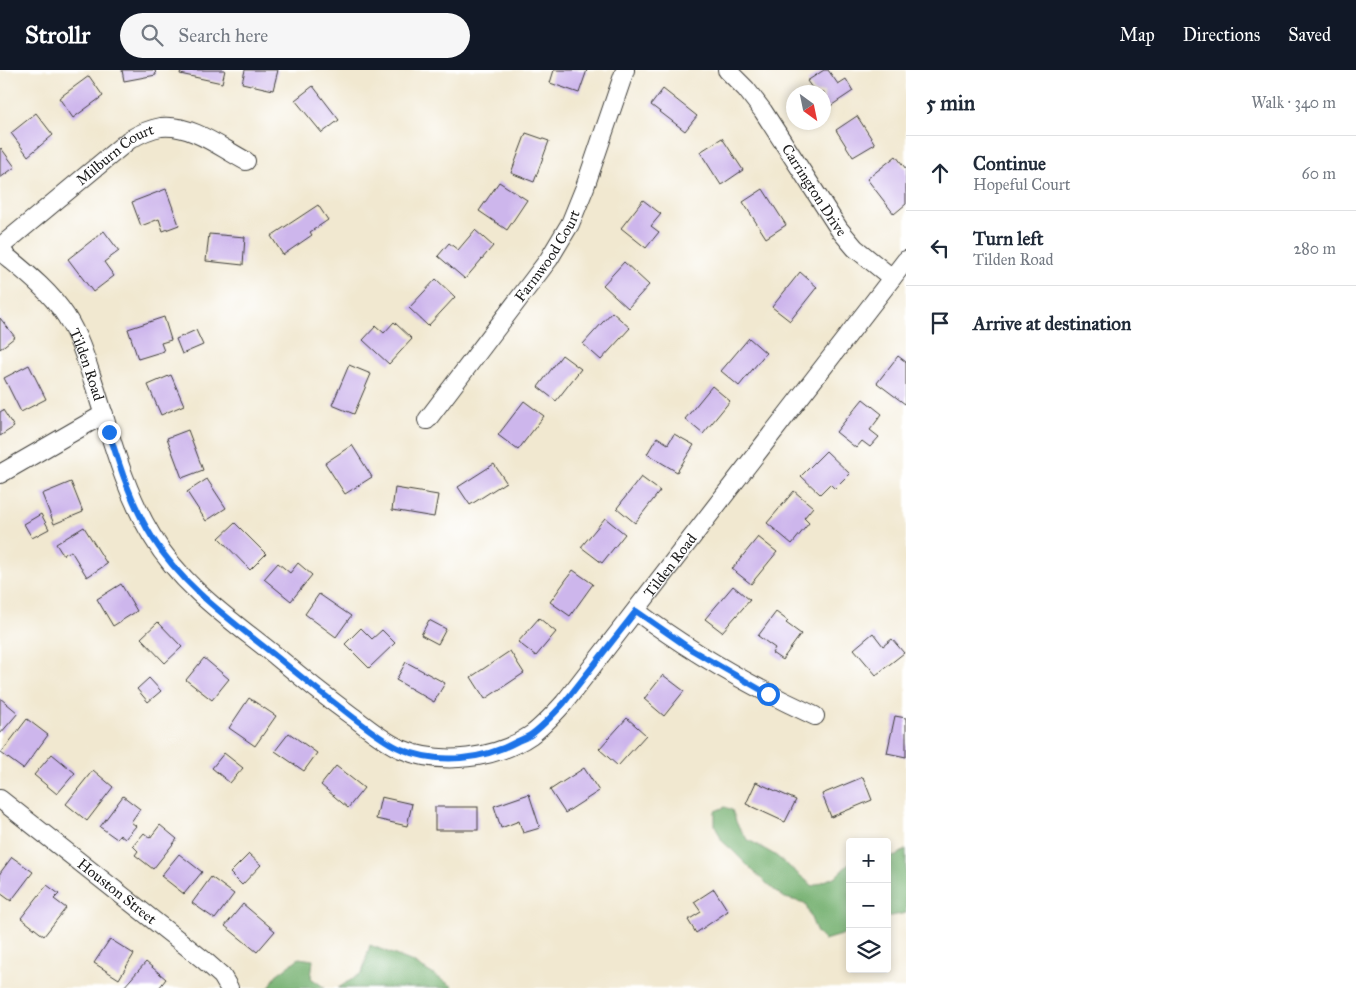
<!DOCTYPE html>
<meta charset="utf-8">
<style>
:root{--surface:#fff;--page:#f6f6f7;--text:#1f2937;--muted:#747a83;--line:#e0e1e3;--accent:#111827}
body{margin:0;font-family:"IM FELL Great Primer",serif;background:var(--page);color:var(--text)}
.controls{position:absolute;right:15px;bottom:15px;display:grid;overflow:hidden;border-radius:5px;box-shadow:0 2px 8px #0003}
.controls button{width:45px;height:45px;display:grid;place-items:center;padding:0;border:0;border-bottom:1px solid var(--line);background:var(--surface);color:var(--text);font:25px sans-serif}
.compass{position:absolute;left:786px;top:15px;width:45px;height:45px;border-radius:50%;background:var(--surface);box-shadow:0 2px 8px #0003;rotate:147deg}
.stop{position:absolute;width:15px;height:15px;margin:-11px;border:4px solid #1a73e8;border-radius:50%;background:#fff}
.stop.end{background:#1a73e8;border-color:#fff;box-shadow:0 1px 5px #0008}
.list{margin:0;padding:0;list-style:none}
h2{display:flex;justify-content:space-between;align-items:center;height:65px;margin:0;padding:0 20px;font-size:21px}
h2 small{font-size:16px;font-weight:400;color:var(--muted)}
.list li{display:grid;grid-template-columns:32px 1fr auto;gap:15px;align-items:center;box-sizing:border-box;height:75px;padding:0 20px;border-top:1px solid var(--line)}
.list b{display:block;font-size:19px;white-space:nowrap}
.list p{margin:0;font-size:16px;white-space:nowrap;color:var(--muted)}
.list em{font-size:16px;font-style:normal;color:var(--muted)}
.icon{flex:none;width:28px;height:28px;fill:none;stroke:currentColor;stroke-width:2;stroke-linecap:round;stroke-linejoin:round}
.map{position:relative;flex:none;width:906px;height:918px;overflow:hidden}
header{display:flex;align-items:center;gap:30px;box-sizing:border-box;height:70px;padding:0 25px;background:var(--accent);color:#fff}
header strong{font-size:24px}
nav{display:flex;gap:28px;margin-inline-start:auto;font-size:18px}
.search{width:350px;height:45px;background:var(--page);display:flex;align-items:center;gap:12px;box-sizing:border-box;padding:0 18px;border-radius:28px;color:var(--muted);font-size:19px}
main{display:flex}
aside{flex:1;background:var(--surface)}
.map>svg:first-child{display:block}
.forest{fill:#74b070;stroke:#486646}
.building{fill:#cdb6ec}
.lines{fill:none;stroke-linecap:round;stroke-linejoin:round}
.minor-casing{stroke:#3c3b37;stroke-width:20}
.minor{stroke:#fff;stroke-width:18}
.route{stroke:#1a73e8;stroke-width:6}
.labels{text-anchor:middle;stroke-width:4.5;stroke-linejoin:round;paint-order:stroke}
.street-label{font-size:15px;fill:#1c1c1c;stroke:#fff}
</style>
<header>
<strong>Strollr</strong>
<div class="search"><svg class="icon" aria-label="search" viewBox="0 0 24 24"><circle cx="10" cy="10" r="6"/><path d="M15 15l6 6"/></svg>Search here</div>
<nav><a>Map</a><a>Directions</a><a>Saved</a></nav>
</header>
<main>
<div class="map">
<svg width="906" height="918" viewBox="0 0 906 918">
<rect width="100%" height="100%" fill="#fff"/>
<filter id="ink" filterUnits="userSpaceOnUse"><feTurbulence type="fractalNoise" baseFrequency=".02" numOctaves="2"/><feDisplacementMap in="SourceGraphic" scale="10" xChannelSelector="R" yChannelSelector="G"/><feConvolveMatrix kernelMatrix="1 2 1 2 8 2 1 2 1" color-interpolation-filters="sRGB"/></filter>
<filter id="wash" filterUnits="userSpaceOnUse"><feTurbulence type="fractalNoise" baseFrequency=".0096" numOctaves="4" result="noise"/><feDisplacementMap in="SourceGraphic" scale="20" xChannelSelector="R" yChannelSelector="G"/><feGaussianBlur stdDeviation="1.12" result="paint"/><feColorMatrix in="noise" values="0 0 0 0 0 0 0 0 0 0 0 0 0 0 0 0 0 1.4 0 .05"/><feComposite in="paint" operator="in"/></filter>
<g filter="url(#wash)">
<rect width="100%" height="100%" fill="#f1e8d0"/>
<g class="forest">
<path d="M725,737L732,740L737,754L747,769L775,785L813,816L836,806L850,793V861L841,865L824,870L817,863L805,833L785,828L774,820L753,801L731,779L722,771L715,755V741Z"/>
<path d="M906,779V843L887,847V788L896,786Z"/>
<path d="M370,875L413,892L452,916L453,918H338L362,903Z"/>
<path d="M299,888L313,890L311,908L325,918H269L276,905Z"/>
</g>
<g id="blocks">
<g class="building">
<path d="M122,0H155L156,5L124,11Z"/>
<path d="M181,0H225L222,13L180,4Z"/>
<path d="M245,0H278L273,20L242,13Z"/>
<path d="M554,0H587L579,23L550,13Z"/>
<path d="M824,0H828L838,14L846,9L853,21L826,39L824,36V22H815L807,11Z"/>
<path d="M89,6L103,26L73,48L59,28Z"/>
<path d="M313,16L339,50L322,63L295,30Z"/>
<path d="M663,19L697,46L685,61L651,35Z"/>
<path d="M36,43L53,65L28,86L11,63Z"/>
<path d="M857,46L875,74L853,87L836,60Z"/>
<path d="M526,63L549,71L534,112L511,103Z"/>
<path d="M722,68L743,100L721,115L700,82Z"/>
<path d="M1,78L15,97L0,108V79Z"/>
<path d="M896,86L906,99V134L894,144L867,109Z"/>
<path d="M499,112L527,130L507,160L479,141Z"/>
<path d="M166,119L179,155L163,161L159,149L141,156L132,132Z"/>
<path d="M763,119L786,155L766,168L743,132Z"/>
<path d="M643,130L661,144L651,156L659,162L646,178L621,158Z"/>
<path d="M318,135L328,150L310,162L312,165L283,185L271,166Z"/>
<path d="M475,160L493,176L465,209L438,186L449,173L458,180Z"/>
<path d="M104,161L119,181L104,192L114,206L93,222L68,189Z"/>
<path d="M209,164L245,167L243,195L206,191Z"/>
<path d="M624,192L649,215L628,238L603,215Z"/>
<path d="M800,202L817,217L790,251L772,237Z"/>
<path d="M436,209L455,227L428,256L409,238Z"/>
<path d="M612,242L630,258L601,290L583,274Z"/>
<path d="M164,247L171,270L161,273L164,281L138,289L128,259Z"/>
<path d="M0,248L15,267L0,279Z"/>
<path d="M394,252L412,269L389,294L363,270L376,256L384,263Z"/>
<path d="M196,260L203,275L182,284L176,269Z"/>
<path d="M749,268L766,283L739,316L721,301Z"/>
<path d="M562,285L581,299L556,331L538,317Z"/>
<path d="M898,286L906,292V332L905,334L877,313Z"/>
<path d="M29,295L46,329L21,342L4,308Z"/>
<path d="M349,295L371,304L354,344L332,335Z"/>
<path d="M171,305L184,335L161,345L148,315Z"/>
<path d="M712,316L730,331L703,364L685,349Z"/>
<path d="M863,329L882,344L870,360L879,367L870,377L862,371L856,378L836,362Z"/>
<path d="M524,331L544,346L518,380L498,365Z"/>
<path d="M3,340L14,357L0,366V342Z"/>
<path d="M188,360L203,400L182,408L167,368Z"/>
<path d="M674,364L694,375L677,402L647,384L657,367L668,374Z"/>
<path d="M352,375L372,407L345,424L325,393Z"/>
<path d="M826,381L850,404L835,419L830,414L820,424L801,406Z"/>
<path d="M494,394L506,412L470,435L458,417Z"/>
<path d="M641,407L660,421L635,453L617,438Z"/>
<path d="M207,409L226,438L206,451L187,422Z"/>
<path d="M71,412L83,442L54,454L42,424Z"/>
<path d="M395,418L438,425L434,447L392,440Z"/>
<path d="M794,421L813,437L804,448L809,453L792,474L767,453Z"/>
<path d="M41,444L49,459L32,468L24,454Z"/>
<path d="M605,448L625,464L602,493L581,477Z"/>
<path d="M235,453L266,484L250,500L219,468Z"/>
<path d="M84,457L107,494L87,507L71,481L63,485L56,474Z"/>
<path d="M758,467L777,482L751,514L732,499Z"/>
<path d="M278,493L290,503L298,493L312,505L291,531L264,509Z"/>
<path d="M573,500L593,514L570,546L550,532Z"/>
<path d="M121,514L137,541L113,556L97,529Z"/>
<path d="M733,516L750,530L722,562L705,549Z"/>
<path d="M319,524L351,546L336,567L305,544Z"/>
<path d="M776,542L788,551L786,553L801,564L782,590L772,583L775,578L758,566Z"/>
<path d="M539,548L556,562L536,586L518,572Z"/>
<path d="M429,550L446,559L438,574L421,565Z"/>
<path d="M158,552L182,577L165,593L141,568Z"/>
<path d="M361,558L372,569L382,560L395,573L369,598L345,574Z"/>
<path d="M873,563L883,576L892,569L904,583L876,605L854,579Z"/>
<path d="M510,581L524,603L485,629L471,607Z"/>
<path d="M204,588L229,609L212,630L186,610Z"/>
<path d="M406,592L445,613L434,632L396,610Z"/>
<path d="M663,605L684,621L664,646L644,629Z"/>
<path d="M149,608L161,621L148,632L137,619Z"/>
<path d="M0,628L18,643L0,664Z"/>
<path d="M249,628L276,646L255,676L229,658Z"/>
<path d="M895,646L906,648V687L887,683Z"/>
<path d="M627,648L646,665L618,696L599,679Z"/>
<path d="M27,649L48,665L23,699L1,683Z"/>
<path d="M289,663L317,683L304,701L275,681Z"/>
<path d="M224,683L243,698L230,713L212,698Z"/>
<path d="M52,684L75,703L57,724L34,705Z"/>
<path d="M336,696L364,718L348,738L321,715Z"/>
<path d="M584,698L599,721L565,743L550,720Z"/>
<path d="M93,700L113,717L87,751L66,734Z"/>
<path d="M863,707L872,730L831,747L822,724Z"/>
<path d="M756,712L796,730L785,752L746,734Z"/>
<path d="M529,724L540,758L523,763L519,751L501,758L494,736Z"/>
<path d="M123,726L140,739L131,752L136,756L125,769L120,765L117,769L100,757Z"/>
<path d="M381,727L412,734L407,756L376,749Z"/>
<rect x="435" y="737" width="43" height="23"/>
<path d="M160,755L177,769L153,799L135,785L138,781L133,776L144,763L150,768Z"/>
<path d="M179,784L202,802L184,824L161,806Z"/>
<path d="M249,784L261,795L242,815L230,803Z"/>
<path d="M12,787L33,802L11,831L0,823V803Z"/>
<path d="M211,807L234,824L215,849L192,833Z"/>
<path d="M47,815L59,824L54,829L66,838L44,866L21,848Z"/>
<path d="M714,819L728,841L696,863L688,850L701,842L694,832Z"/>
<path d="M243,834L275,861L257,882L225,856Z"/>
<path d="M110,869L134,884L119,909L94,893Z"/>
<path d="M146,892L166,909L159,918H123Z"/>
</g>
</g>
</g>
<g filter="url(#ink)">
<use href="#blocks" fill-opacity="0" stroke="#3c3b37" stroke-width="1"/>
<g class="lines">
<g class="minor-casing">
<g id="minor">
<path id="s1" d="M727,0L746,19L763,41L839,159L855,178L892,208"/>
<path id="s2" d="M0,177L129,70C139,64 149,59 161,57C191,54 220,77 246,91"/>
<path id="s3" d="M0,181C24,201 49,220 66,246C80,268 87,293 95,317C111,367 124,420 152,466C182,517 231,550 276,586C301,607 326,627 352,646C368,658 383,671 401,679C441,696 496,689 531,665C543,656 554,644 564,633L906,190"/>
<path id="s4" d="M427,350L549,189L570,154L585,117L625,0"/>
<path d="M0,404L104,344"/>
<path d="M636,541C692,583 752,617 815,646"/>
<path id="s5" d="M0,729L205,891L222,906L229,918"/>
</g>
</g>
<use href="#minor" class="minor"/>
</g>
</g>
<g class="lines" filter="url(#ink)">
<path class="route" d="M109,362C120,398 132,435 152,467C183,517 232,551 277,587C302,608 328,628 354,648C369,659 384,672 401,679C439,695 483,690 518,671C523,669 528,667 532,664C544,655 554,644 564,633L636,541L692,580L768,624"/>
</g>
<g class="labels">
<g class="street-label">
<text dy="5" stroke="none"><textPath href="#s2" startOffset="148">Milburn Court</textPath></text>
<text dy="5" stroke="none"><textPath href="#s1" startOffset="149">Carrington Drive</textPath></text>
<text dy="5" stroke="none"><textPath href="#s4" startOffset="204">Farmwood Court</textPath></text>
<text dy="5" stroke="none"><textPath href="#s3" startOffset="146">Tilden Road</textPath></text>
<text dy="5" stroke="none"><textPath href="#s3" startOffset="1015">Tilden Road</textPath></text>
<text dy="5" stroke="none"><textPath href="#s5" startOffset="149">Houston Street</textPath></text>
</g>
</g>
</svg>
<div class="controls">
<button>+</button>
<button>−</button>
<button><svg class="icon" aria-label="layers" viewBox="0 0 24 24"><path d="M12 4l9 5-9 5-9-5zM3 14l9 5 9-5"/></svg></button>
</div>
<svg class="compass" viewBox="-18 -18 36 36"><path d="M0-13l5 13h-10z" fill="#e53935"/><path d="M0 13l5-13h-10z" fill="#747a83"/></svg>
<div class="stop" style="left:768px;top:624px"></div>
<div class="stop end" style="left:109px;top:362px"></div>
</div>
<aside>
<h2>5 min<small>Walk · 340 m</small></h2>
<ul class="list">
<li><svg class="icon" aria-label="ahead" viewBox="0 0 24 24"><path d="M12 20V5M6 11l6-6 6 6"/></svg><div><b>Continue</b><p>Hopeful Court</p></div><em>60 m</em></li>
<li><svg class="icon" aria-label="left" viewBox="0 0 24 24"><path d="M17 20v-9H6M10 6l-5 5 5 5"/></svg><div><b>Turn left</b><p>Tilden Road</p></div><em>280 m</em></li>
<li><svg class="icon" aria-label="arrive" viewBox="0 0 24 24"><path d="M6 21V4h12l-3 4 3 4H6"/></svg><div><b>Arrive at destination</b></div></li>
</ul>
</aside>
</main>
